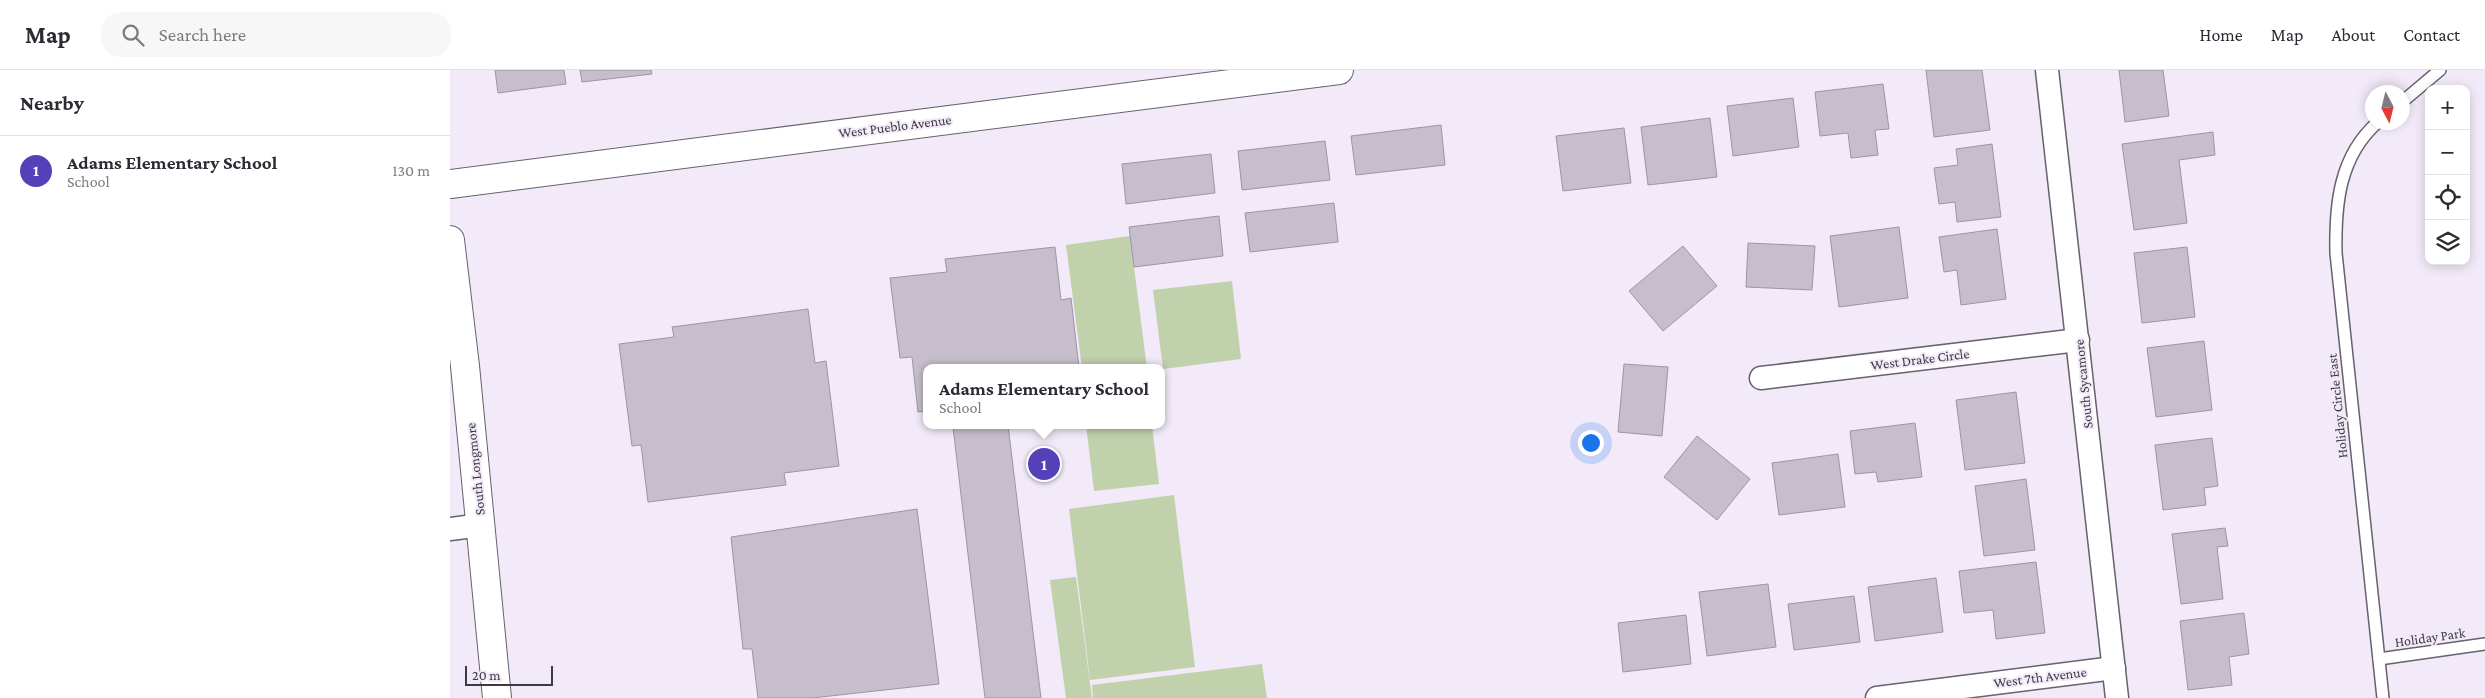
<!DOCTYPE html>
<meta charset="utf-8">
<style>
:root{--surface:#fff;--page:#f7f7f7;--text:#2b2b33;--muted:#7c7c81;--line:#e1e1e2;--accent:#5441b8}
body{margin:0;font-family:"Crimson Pro",serif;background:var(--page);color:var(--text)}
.controls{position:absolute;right:15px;top:15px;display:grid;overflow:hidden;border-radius:10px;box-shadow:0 2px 12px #0003}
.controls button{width:45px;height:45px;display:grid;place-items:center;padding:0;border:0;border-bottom:1px solid var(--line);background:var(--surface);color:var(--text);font:25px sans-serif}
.compass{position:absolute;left:1915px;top:15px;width:45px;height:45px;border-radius:50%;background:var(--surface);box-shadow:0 2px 12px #0003;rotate:173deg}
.scale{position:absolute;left:15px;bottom:12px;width:88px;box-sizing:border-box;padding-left:5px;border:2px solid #3c393f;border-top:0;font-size:14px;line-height:18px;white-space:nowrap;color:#3c393f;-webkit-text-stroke:4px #f2eaf9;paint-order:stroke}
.you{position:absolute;left:1140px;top:372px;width:18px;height:18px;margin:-12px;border:4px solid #fff;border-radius:50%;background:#1a73e8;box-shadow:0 0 0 8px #1a73e833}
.badge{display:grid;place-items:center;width:32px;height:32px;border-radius:50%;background:var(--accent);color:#fff;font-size:16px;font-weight:700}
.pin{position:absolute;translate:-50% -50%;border:2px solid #fff;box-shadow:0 1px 5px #0006}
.popup{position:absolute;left:473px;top:294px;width:242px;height:65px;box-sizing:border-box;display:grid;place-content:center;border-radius:10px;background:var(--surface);filter:drop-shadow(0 1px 4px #0005);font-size:16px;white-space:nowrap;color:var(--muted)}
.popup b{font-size:19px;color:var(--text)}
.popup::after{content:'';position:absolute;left:50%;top:100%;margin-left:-10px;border:10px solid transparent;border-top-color:var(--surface)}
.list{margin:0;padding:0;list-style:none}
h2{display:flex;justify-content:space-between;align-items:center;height:65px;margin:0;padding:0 20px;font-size:21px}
h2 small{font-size:16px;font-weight:400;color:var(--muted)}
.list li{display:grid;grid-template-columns:32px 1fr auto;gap:15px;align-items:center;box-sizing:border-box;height:70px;padding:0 20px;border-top:1px solid var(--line)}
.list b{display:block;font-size:19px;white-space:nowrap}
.list p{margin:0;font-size:16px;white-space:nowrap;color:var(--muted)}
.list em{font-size:16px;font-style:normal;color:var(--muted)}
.icon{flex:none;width:28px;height:28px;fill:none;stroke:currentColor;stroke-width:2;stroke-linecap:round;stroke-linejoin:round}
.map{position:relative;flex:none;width:2035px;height:628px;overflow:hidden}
header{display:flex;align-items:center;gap:30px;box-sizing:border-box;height:70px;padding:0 25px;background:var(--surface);border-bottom:1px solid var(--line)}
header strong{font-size:24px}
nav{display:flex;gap:28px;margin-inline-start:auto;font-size:18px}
.search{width:350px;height:45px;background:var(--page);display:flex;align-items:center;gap:12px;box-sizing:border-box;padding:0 18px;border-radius:20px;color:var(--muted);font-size:19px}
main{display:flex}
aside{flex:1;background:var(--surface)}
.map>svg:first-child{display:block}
.green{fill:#c1d1ac}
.building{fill:#c7becd;stroke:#9d95a2}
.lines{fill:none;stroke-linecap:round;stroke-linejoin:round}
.service-casing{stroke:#67606d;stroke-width:14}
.minor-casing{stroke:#67606d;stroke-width:25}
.tertiary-casing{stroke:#67606d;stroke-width:30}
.service{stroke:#fff;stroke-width:11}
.minor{stroke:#fff;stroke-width:22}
.tertiary{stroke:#fff;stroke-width:28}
.labels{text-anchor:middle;stroke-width:4;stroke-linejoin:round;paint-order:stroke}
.street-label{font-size:14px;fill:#3c393f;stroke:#f2eaf9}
</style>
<header>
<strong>Map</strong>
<div class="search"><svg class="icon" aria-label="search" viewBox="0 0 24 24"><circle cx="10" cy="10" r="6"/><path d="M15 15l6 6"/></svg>Search here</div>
<nav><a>Home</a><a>Map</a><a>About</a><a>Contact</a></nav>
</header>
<main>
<aside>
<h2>Nearby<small></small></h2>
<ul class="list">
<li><span class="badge">1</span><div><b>Adams Elementary School</b><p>School</p></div><em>130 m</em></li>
</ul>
</aside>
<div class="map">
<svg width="2035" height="628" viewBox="0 0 2035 628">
<rect width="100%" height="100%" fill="#f2eaf9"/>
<g class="green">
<path d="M680,166L697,298H632L616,175Z"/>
<path d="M782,211L791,289L713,299L703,220Z"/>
<path d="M636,355H702L709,414L644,421Z"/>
<path d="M724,425L745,597L640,610L619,439Z"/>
<path d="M626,507L642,628H616L600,510Z"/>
<path d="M812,594L817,628H643L642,615Z"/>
</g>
<g class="building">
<path d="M45,0H114L116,14L48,23Z"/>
<path d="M130,0H201L202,4L132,12Z"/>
<path d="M1476,0H1532L1540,60L1484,67Z"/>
<path d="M1669,0H1713L1719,46L1675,52Z"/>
<path d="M1433,14L1439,59L1425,60L1428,85L1401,88L1398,63L1370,66L1365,22Z"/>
<path d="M1343,28L1349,77L1283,86L1277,36Z"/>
<path d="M1260,48L1267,107L1198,115L1191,57Z"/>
<path d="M991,55L995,95L906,105L901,66Z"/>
<path d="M1174,58L1181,113L1113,121L1106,66Z"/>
<path d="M1763,62L1765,85L1729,90L1737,153L1684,160L1672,74Z"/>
<path d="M875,71L880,110L792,120L788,81Z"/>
<path d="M1542,74L1551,147L1507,152L1505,132L1489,134L1484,98L1508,95L1506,79Z"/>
<path d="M761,84L765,123L676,134L672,94Z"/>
<path d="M884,133L888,172L800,182L795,143Z"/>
<path d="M769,146L773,186L684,197L679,157Z"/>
<path d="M1449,157L1458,228L1389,237L1380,166Z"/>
<path d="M1547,159L1556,229L1511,235L1507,200L1494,202L1489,167Z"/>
<path d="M1298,173L1365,176L1362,220L1296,217Z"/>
<path d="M1233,176L1267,216L1213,261L1179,221Z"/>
<path d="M605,177L611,230L621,228L629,298H476V341L468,342L462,287L450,288L440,208L497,202L495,189Z"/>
<path d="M1737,177L1745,247L1692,253L1684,183Z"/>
<path d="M358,239L365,293L376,291L389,396L334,403L336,415L198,432L191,375L182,376L169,274L224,267L222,257Z"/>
<path d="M1754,271L1762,340L1706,347L1697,278Z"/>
<path d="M1174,294L1218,297L1212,366L1168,362Z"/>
<path d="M1566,322L1575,393L1515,400L1506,330Z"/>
<path d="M1465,353L1472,407L1428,412L1426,402L1405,404L1400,361Z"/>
<path d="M518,355H558L591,628H535L503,357Z"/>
<path d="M1247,366L1300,409L1267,450L1214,407Z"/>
<path d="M1762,368L1768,416L1754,418L1756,435L1713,440L1705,375Z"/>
<path d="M1388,384L1395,437L1329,445L1322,393Z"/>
<path d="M1576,409L1585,480L1534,486L1525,416Z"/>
<path d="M467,439L489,614L362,628H308L302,579H293L281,467Z"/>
<path d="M1775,458L1778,476L1767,477L1773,529L1731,534L1722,464Z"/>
<path d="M1586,492L1595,563L1546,569L1543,540L1514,543L1509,501Z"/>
<path d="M1486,508L1493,562L1425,571L1418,517Z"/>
<path d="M1318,514L1326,577L1257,586L1249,522Z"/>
<path d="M1404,526L1410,572L1344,580L1338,534Z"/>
<path d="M1794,543L1799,584L1779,587L1782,615L1738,620L1730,551Z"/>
<path d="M1236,545L1241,594L1173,602L1168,553Z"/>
</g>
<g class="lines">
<g class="service-casing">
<g id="service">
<path d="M1952,32L1990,0"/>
<path d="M1928,52C1889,86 1885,135 1886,183L1933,628"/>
<path d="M1929,589L2035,574"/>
</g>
</g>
<g class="minor-casing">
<g id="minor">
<path d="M1597,0L1667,628"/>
<path d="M1311,308L1628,270"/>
<path d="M0,459L31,455"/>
<path d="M1427,628L1664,598"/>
</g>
</g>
<g class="tertiary-casing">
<g id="tertiary">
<path d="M0,114L889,0"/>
<path d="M0,170L15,296L47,628"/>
</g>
</g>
<use href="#service" class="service"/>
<use href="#minor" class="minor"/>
<use href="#tertiary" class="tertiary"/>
</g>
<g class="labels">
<g class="street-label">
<text transform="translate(445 56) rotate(-7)" y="5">West Pueblo Avenue</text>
<text transform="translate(1470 289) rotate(-7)" y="5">West Drake Circle</text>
<text transform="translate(1633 314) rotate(-96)" y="5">South Sycamore</text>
<text transform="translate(1887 336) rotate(-96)" y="5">Holiday Circle East</text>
<text transform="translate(25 399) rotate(-96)" y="5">South Longmore</text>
<text transform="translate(1980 567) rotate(-8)" y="5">Holiday Park</text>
<text transform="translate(1590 607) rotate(-7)" y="5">West 7th Avenue</text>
</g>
</g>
</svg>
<div class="controls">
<button>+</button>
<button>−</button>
<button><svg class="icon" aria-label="locate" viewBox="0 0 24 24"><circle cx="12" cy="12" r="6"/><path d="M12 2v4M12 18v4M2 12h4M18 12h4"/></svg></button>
<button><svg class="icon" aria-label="layers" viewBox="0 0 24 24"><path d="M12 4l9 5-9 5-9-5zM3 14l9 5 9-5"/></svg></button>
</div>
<svg class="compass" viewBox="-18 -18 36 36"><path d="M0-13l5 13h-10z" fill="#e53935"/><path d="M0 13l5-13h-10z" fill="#7c7c81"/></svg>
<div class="scale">20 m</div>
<div class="you"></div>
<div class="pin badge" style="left:594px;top:394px">1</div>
<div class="popup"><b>Adams Elementary School</b>School</div>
</div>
</main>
